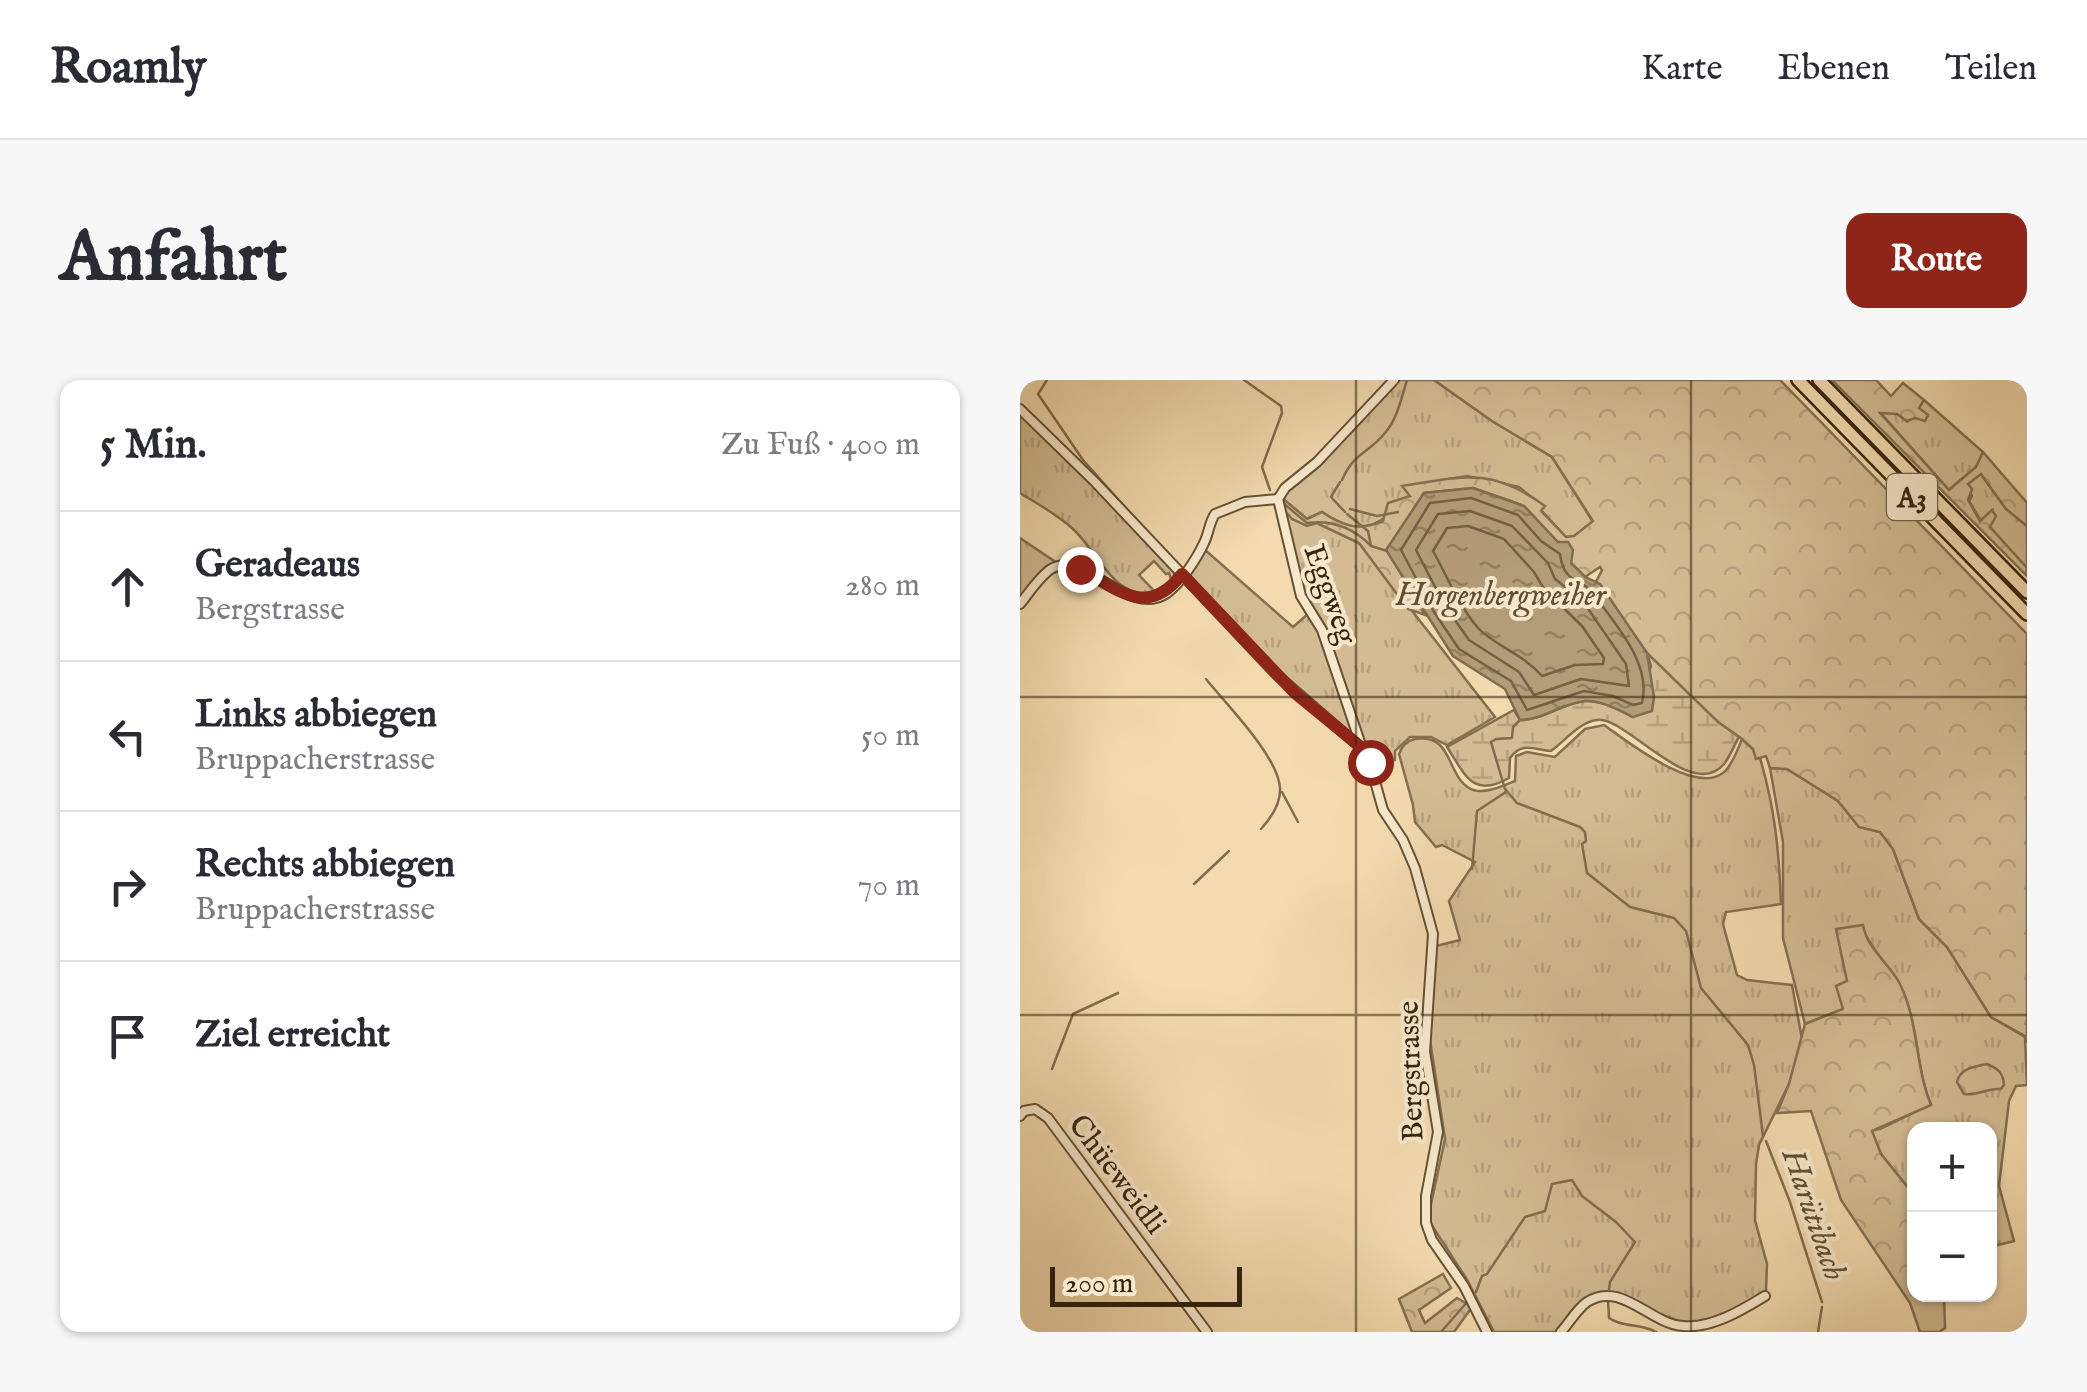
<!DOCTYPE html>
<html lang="de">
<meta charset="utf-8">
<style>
:root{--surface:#fff;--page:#f7f7f7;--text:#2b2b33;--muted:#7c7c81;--line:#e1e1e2;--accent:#8f2418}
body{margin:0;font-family:"IM FELL English",serif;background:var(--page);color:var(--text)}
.controls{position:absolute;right:30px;bottom:30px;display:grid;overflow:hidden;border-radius:20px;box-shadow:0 2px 8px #0004}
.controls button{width:90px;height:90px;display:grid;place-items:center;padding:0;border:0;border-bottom:2px solid var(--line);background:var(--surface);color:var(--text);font:50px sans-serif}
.scale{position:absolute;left:30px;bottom:25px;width:192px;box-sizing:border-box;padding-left:10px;border:5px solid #36240c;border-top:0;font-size:28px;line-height:35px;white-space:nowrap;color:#36240c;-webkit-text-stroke:8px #f7e8cb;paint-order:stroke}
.stop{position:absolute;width:30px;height:30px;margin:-22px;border:8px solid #8f2418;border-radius:50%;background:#fff}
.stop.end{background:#8f2418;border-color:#fff;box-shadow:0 2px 10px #0008}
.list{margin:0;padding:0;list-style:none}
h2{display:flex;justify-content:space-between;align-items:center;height:130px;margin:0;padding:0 40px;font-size:42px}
h2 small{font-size:32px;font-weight:400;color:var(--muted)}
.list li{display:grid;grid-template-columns:65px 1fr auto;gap:30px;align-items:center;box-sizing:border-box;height:150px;padding:0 40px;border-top:2px solid var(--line)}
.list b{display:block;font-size:38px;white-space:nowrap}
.list p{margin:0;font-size:32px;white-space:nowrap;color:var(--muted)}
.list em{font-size:32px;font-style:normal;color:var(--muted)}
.icon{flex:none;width:55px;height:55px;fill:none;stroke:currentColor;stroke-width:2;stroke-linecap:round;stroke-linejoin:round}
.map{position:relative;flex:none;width:1007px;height:952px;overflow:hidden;border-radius:20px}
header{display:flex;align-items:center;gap:60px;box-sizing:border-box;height:140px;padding:0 50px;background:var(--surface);border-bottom:2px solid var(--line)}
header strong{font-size:48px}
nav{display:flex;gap:55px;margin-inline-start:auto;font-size:35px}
.intro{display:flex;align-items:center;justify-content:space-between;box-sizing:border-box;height:240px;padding:0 60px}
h1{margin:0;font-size:70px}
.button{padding:25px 45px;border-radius:20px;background:var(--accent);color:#fff;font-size:35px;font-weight:700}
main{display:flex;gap:60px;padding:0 60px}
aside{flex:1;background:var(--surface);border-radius:20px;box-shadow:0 2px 8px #0004}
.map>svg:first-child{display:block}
.grass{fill:url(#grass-tufts);stroke:#847050;stroke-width:2.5}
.forest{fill:url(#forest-crowns);stroke:#847050;stroke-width:2.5}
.wetland{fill:url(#wetland-marsh);stroke:#847050;stroke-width:2.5}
.water{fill:url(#water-ripples);stroke:#816d4d;stroke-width:2.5}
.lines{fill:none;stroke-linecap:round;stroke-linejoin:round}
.shore{stroke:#746042;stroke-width:2.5}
.stream{stroke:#816d4d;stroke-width:2.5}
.minor-casing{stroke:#655235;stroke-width:12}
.highway-casing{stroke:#36240c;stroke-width:16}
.minor{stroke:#f7e8cb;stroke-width:8}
.highway{stroke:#f3dbaf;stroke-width:11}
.route{stroke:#8f2418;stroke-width:12}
.grid{fill:none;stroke:#36240c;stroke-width:2.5;stroke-opacity:0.55}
.labels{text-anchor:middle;stroke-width:8;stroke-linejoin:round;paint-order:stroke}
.shield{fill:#f7e8cb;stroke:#705f45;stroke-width:2.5}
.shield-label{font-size:28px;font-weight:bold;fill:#36240c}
.street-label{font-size:30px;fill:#36240c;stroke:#f7e8cb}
.water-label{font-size:32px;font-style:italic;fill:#624e32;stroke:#f7e8cb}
</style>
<header>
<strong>Roamly</strong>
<nav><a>Karte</a><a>Ebenen</a><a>Teilen</a></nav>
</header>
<div class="intro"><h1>Anfahrt</h1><a class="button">Route</a></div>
<main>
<aside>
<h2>5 Min.<small>Zu Fuß · 400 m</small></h2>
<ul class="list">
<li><svg class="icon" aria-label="ahead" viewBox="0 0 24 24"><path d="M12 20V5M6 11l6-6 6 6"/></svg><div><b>Geradeaus</b><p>Bergstrasse</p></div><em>280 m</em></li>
<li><svg class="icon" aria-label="left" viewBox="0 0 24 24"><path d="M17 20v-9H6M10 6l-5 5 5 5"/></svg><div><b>Links abbiegen</b><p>Bruppacherstrasse</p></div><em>50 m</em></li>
<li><svg class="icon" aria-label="right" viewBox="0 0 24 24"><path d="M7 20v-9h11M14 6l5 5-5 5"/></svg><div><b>Rechts abbiegen</b><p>Bruppacherstrasse</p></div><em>70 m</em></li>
<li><svg class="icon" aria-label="arrive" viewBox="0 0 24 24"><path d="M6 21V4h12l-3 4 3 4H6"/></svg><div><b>Ziel erreicht</b></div></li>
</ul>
</aside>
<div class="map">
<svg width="1007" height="952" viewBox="0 0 1007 952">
<defs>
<pattern id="grass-tufts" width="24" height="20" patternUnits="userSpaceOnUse" patternTransform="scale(2.5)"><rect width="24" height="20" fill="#d3bc93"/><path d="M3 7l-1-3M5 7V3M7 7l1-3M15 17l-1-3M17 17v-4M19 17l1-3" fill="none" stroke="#b6a17e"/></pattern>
<pattern id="forest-crowns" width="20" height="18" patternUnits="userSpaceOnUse" patternTransform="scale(2.5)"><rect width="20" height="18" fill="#d3bc93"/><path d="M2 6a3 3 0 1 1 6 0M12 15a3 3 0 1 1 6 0" fill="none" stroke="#b6a17e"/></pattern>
<pattern id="wetland-marsh" width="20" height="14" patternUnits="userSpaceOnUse" patternTransform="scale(2.5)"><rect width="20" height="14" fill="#d3bc93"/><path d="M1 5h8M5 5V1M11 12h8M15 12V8" fill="none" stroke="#b6a17e"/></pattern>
<pattern id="water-ripples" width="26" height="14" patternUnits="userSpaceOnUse" patternTransform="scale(2.5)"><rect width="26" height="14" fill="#b39d78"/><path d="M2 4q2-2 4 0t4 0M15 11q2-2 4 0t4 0" fill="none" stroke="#928061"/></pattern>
</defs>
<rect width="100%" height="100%" fill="#f3dbaf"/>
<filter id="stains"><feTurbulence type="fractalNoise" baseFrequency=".002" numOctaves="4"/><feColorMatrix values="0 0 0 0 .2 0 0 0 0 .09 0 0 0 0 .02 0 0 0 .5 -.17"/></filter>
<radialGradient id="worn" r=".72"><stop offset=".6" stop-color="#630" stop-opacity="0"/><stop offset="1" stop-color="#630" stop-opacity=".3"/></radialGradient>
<g class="grass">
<path d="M378,0H414L472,41L532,77L573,142L555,156L546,157L521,130L524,127L499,107L447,96L383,107L390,116C358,146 343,159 302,132L287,139L262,118L270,106L302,83Z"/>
<path d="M904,20L963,72L956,87L929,110L859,31L877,34L887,41Z"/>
<path d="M0,34L77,108L155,192L152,202L149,193L146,194L134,181L119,195L137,214C95,222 79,173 53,149C38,135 18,124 0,113Z"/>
<path d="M960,93L986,129L1007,146V188L969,146L972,131L961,141L949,121L952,116L947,104Z"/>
<path d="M261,126L273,139L297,143L339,163L475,337L427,365L411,357H390L375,371V380L354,385L284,215Z"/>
<path d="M0,158L37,183L28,188L0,222Z"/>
<path d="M184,169L273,247L288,234L300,253L336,359L282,315L167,195Z"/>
<path d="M584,345C607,361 674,415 703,393C712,386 718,369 722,359L733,369L736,378H740C755,429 759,470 761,524L706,532L703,544L717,595L727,600L772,605L782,659L769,704L739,765L736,784L735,840L747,884L746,910L741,917L716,930L672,945L652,941L599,913L585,912L564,919L535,952H474L446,898L411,844L410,829L425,759L410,660L416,566L440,560L429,521L455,482L422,465L416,467L395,442L393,425L379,374C382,366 386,361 395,359C433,353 426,394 449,408C462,416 483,406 495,401L496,376L507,372L535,377L565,349Z"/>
<path d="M750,388L767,389L818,421L839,447L860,452L873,469L899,539L927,567L971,637L1005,657L1007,705L996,706L989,721L979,806L994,861L970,867L969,749H894V815L861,774L851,750L860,749L911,724C897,692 899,656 887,622C878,595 858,578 845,554L828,601L823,629L785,644L763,558V462Z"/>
</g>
<g class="forest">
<path d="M414,0H760L1007,254V663L1005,656L971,637L927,567L899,539L873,469L860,452L839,447L818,421L767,389L750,388L746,376L736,379L733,369L722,359L698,342L635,284L576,202L582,190L580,187L565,197L551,183L548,163H538L504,126L488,120L453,108L404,113L367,170L405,235L388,229L339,163L297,143L287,146L272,139L261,126L262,118L287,139L302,132C324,147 338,151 363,141L368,123L390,116L382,106C443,96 472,87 525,126L521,131L546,157L554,156L573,141L532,77L472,41Z"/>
<path d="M812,0H856L871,16L883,3L904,20L899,28L908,35L905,41L895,38L887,41L877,34L860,33L929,110L956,87L963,72L1007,123V146L986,129L961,94L948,104L952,109L948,120L960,141L972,130L976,136L970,147L1007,188V196Z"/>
<path d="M843,545C847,569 869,583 880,604C899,643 895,687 911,725L852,751L861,774L894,815V914L924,915L925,948L919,952H900L890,923L821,820L791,731L757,733L769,704L785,644L823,629L816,606L827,601L816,549Z"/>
<path d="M967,684C978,689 983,692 984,705L981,709C966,708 958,716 944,714L937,702C940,688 954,687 967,684Z"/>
<path d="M423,894L431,908L399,930L405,943L437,918L452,927L434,952H392L379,919Z"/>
</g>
<path class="wetland" d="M627,273L698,342L719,357C714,365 710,377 704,384C671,423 605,335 577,340C559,342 545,361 531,371C515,370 502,361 490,378L489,398C452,419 445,394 427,367L494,330L500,340C524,340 543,323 565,321C581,320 599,330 613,337L631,286Z"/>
<path class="water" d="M453,108L504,126L538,162H548L553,170L551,183L565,197L580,204L627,273L634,317L632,331L613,337C599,330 581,320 565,321C542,323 523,340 500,340L485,309L433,276L366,170L404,113Z"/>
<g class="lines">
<g class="shore">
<path d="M451,118L498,135L521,161L540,174C544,205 561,197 573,213C594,244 632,282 622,323L613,325L593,316L564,311L507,330L491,301L439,269L414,232L381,170L410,123Z"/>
<path d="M450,131L492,146L528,183L535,199L562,220L606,284L609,306L561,299L514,315L499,292L449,260L425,226L396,170L418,134Z"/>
<path d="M448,146L484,159L514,192L524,209L562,246L584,278L583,284L555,285L522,296C502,273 475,266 458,248C439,226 427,196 413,171L427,148Z"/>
</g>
<g class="stream">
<path d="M27,0L18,14L63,80L138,164"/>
<path d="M224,0L261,26L262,33L242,87L250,110"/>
<path d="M322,100C335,71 348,74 365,53C378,38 381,18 387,0"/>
<path d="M320,102L311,117L325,132"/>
<path d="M263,123L287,143C311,140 333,148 350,165"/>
<path d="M330,129L357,136L378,132"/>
<path d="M327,134L348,151L351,166L367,171"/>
<path d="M186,299C206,324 258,376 260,408C261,424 251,438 241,449"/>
<path d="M499,341L493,347L492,358L476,359L471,362L485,409L497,423L560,447L565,452L566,461L562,464L567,493L610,527L654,538L666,551L681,608L728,665L734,685L743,756"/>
<path d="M262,412L278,442"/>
<path d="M452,489L457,431L486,412"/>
<path d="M174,504L209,471"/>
<path d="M32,689L53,634L98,613"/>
<path d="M746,761L770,822L802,922"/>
<path d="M456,912L462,896L467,894L505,837L525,831L532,804L552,800L562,816L596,842L615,862L590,902L589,909"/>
<path d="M588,921L589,938C603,948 621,943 636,952"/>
<path d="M421,952L448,921"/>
<path d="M798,952L802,927"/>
</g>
<g class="minor-casing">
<g id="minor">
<path d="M0,29L75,102L258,296L347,373L363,430L383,460L395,488L413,554L405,672L418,752L406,816V843L412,860L444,906L467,952"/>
<path d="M0,224C9,213 19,197 31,189C63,168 109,240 147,213C161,203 177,178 184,163C189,153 189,143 195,134L225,122L258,119"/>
<path d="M342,368L302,250L281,216L258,119L265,108L297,82L374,0"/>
<path d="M0,736L4,731L15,729L28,738L187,952"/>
<path d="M541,952C549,943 557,929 567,922C601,900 630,944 663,946C691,949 722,930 745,916"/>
</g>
</g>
<g class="highway-casing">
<g id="highway">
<path d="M778,0L1007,234"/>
<path d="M799,0L1007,212"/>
</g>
</g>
<use href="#minor" class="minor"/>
<use href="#highway" class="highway"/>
</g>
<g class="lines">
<path class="route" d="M60,189C100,211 128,238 162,194L275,313L342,368L350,382"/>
</g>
<path class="grid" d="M336,0V952M671,0V952M0,317H1007M0,635H1007"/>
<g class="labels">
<rect class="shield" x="867" y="94" width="50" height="46" rx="8"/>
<g class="shield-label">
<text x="892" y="127">A3</text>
</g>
<g class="street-label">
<text transform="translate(311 214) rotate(70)" y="10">Eggweg</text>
<text transform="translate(390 691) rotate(-92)" y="10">Bergstrasse</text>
<text transform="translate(98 794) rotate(53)" y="10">Chüeweidli</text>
</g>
<g class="water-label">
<text x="481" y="225">Horgenbergweiher</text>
<text transform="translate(795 834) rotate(71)" y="11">Harütibach</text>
</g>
</g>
<rect width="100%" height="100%" filter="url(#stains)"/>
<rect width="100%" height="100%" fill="url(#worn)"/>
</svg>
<div class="controls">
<button>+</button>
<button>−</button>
</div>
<div class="scale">200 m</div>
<div class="stop" style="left:350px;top:382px"></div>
<div class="stop end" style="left:60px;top:189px"></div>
</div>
</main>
